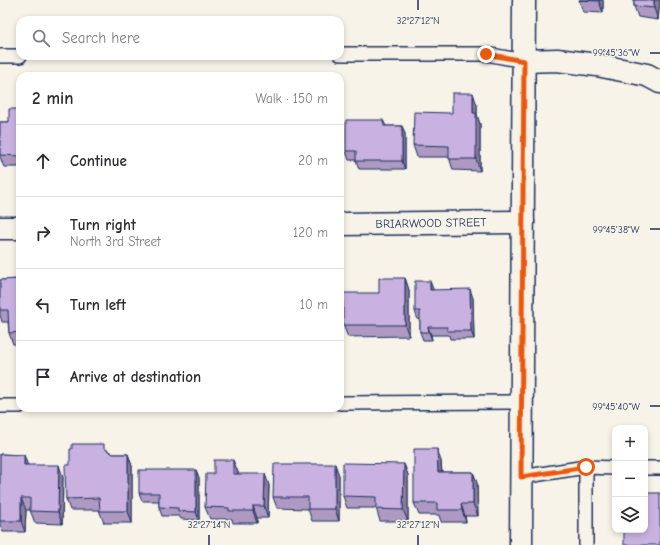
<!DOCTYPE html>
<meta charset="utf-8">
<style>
:root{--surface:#fff;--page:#f7f7f7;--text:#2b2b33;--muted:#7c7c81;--line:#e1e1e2}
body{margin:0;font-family:"Comic Neue",sans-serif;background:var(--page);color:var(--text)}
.controls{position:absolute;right:12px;bottom:12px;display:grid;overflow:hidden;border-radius:8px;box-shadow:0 2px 6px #0003}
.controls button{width:36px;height:36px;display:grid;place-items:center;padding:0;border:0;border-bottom:1px solid var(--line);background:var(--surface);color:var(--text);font:20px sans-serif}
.stop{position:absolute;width:12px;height:12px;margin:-9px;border:3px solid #ea580c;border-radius:50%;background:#fff}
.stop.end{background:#ea580c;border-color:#fff;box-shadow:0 1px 4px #0008}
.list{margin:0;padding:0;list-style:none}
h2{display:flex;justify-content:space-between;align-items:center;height:52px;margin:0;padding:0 16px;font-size:17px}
h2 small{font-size:13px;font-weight:400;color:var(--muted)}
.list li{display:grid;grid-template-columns:26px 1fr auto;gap:12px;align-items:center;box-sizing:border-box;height:72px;padding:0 16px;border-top:1px solid var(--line)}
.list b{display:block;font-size:15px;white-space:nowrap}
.list p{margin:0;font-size:13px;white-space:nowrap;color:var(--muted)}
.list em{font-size:13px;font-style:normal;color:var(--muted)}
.icon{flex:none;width:22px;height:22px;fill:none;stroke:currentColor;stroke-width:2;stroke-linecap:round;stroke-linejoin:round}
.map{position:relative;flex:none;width:660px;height:545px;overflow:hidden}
.search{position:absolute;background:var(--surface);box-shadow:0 2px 6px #0003;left:16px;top:16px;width:328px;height:44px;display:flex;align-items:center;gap:10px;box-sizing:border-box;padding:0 14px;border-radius:12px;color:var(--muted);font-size:15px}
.panel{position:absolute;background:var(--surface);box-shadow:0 2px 6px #0003;left:16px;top:72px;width:328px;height:340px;border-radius:12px}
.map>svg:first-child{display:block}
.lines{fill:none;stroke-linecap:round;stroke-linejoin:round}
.service-casing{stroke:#1b2f5e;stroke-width:16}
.minor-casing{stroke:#1b2f5e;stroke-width:25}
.service{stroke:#f7f3e8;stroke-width:13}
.minor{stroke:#f7f3e8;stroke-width:22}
.wall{fill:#ad99c2;stroke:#1b2f5e}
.shaded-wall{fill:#8d7d9e;stroke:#1b2f5e}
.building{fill:#c9b2e1;stroke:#1b2f5e}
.route{stroke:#ea580c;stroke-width:5}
.ticks{fill:none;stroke:#1b2f5e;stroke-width:1.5}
.labels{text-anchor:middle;stroke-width:3;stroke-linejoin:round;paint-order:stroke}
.street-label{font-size:12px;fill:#1b2f5e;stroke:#f7f3e8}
.ticks-label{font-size:10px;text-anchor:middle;fill:#1b2f5e;stroke:#f7f3e8;stroke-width:3;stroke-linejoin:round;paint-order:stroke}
</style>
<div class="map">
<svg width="660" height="545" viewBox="0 0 660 545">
<rect width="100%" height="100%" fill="#f7f3e8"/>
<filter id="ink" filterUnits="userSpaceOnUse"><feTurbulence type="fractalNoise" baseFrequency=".025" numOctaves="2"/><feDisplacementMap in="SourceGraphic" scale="8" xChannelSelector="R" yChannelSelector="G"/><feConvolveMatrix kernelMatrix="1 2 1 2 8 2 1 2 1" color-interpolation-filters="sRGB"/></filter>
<g filter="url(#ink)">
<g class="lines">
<g class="service-casing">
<g id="service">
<path d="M340,54H486L524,61"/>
<path d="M0,56H20"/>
<path d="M340,403L521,402"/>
<path d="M0,406H20"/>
<path d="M645,468H660"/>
<path d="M521,477L586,467"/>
<path d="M586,545V467L615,468"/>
</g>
</g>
<g class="minor-casing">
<g id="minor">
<path d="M524,61L557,60L597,65L647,75L660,82"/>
<path d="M340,224L523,222"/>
<path d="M0,228H20"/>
<path d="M521,545L524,0"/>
</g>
</g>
<use href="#service" class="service"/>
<use href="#minor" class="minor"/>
</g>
<g class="wall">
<path d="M579,0H603V13L583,12Z"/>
<path d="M634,0H660L658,20L638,17L634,6Z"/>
<path d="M477,105V115L480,124V171L453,170L449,157H417L413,145L452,113Z"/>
<path d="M20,109V167H4L0,157V122H9Z"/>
<path d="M383,120L386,126H402L405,134V169H359L356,160H349L346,151Z"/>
<path d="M405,278L409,290V336L348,337L343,325Z"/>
<path d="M20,279V344H13L9,333L8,322H2L0,315V280Z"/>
<path d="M433,289V290L473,298L474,339H450L449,335H431L432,340H423L420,332V319L418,320L415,311Z"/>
<path d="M106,449L113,454H128L132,466V523H104L99,510H70L66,499L70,465Z"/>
<path d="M0,454L24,455L27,465L63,477L62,524L35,523L30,510H26L25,532H3L0,525Z"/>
<path d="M441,461L442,472H473L477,483L478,516H465L466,522H441L439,515H419L414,503Z"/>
<path d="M404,464L408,475V521H380L376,508H347L343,496Z"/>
<path d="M196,470L199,478V520L181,519L179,516H162L159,507V501H142L139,493Z"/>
<path d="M238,472V474L269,485L268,518H257V523H233L232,519H210L205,507L214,474Z"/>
<path d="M339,475V521H312L308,509L277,508L273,497Z"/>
</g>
<g class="shaded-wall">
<path d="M599,0H603V13L599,1Z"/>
<path d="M654,0H660L658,20L654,8Z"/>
<path d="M473,93L477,105V115L480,124V171L476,159L473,113Z"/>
<path d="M402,126L405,134V169L402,161Z"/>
<path d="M405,278L409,290V336L405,325Z"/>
<path d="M430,281L433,289V298L430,290Z"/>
<path d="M470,289L473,298L474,339L471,331Z"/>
<path d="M428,327L431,335L432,340L429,332Z"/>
<path d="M437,449L441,461L442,483L438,472Z"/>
<path d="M128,454L132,466V523L128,511Z"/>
<path d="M24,455L28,466L24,465Z"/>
<path d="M233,460L238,472L237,485L233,474Z"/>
<path d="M335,464L339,475V521L335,509Z"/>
<path d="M404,464L408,475V521L403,510Z"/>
<path d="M59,465L63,477L62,524L58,512Z"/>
<path d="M196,470L199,478V520L196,512Z"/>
<path d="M473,472L477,483L478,516L473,504Z"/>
<path d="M265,474L269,485L268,518L264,506Z"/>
<path d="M21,498L26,510L25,532L21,521Z"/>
<path d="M461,504L465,516L466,522L462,510Z"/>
<path d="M253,506L257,518V523L253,511Z"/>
</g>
<g class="building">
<path d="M579,0H599V1Z"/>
<path d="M634,0H654V8L634,6Z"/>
<path d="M452,93H473V113H476V159H449V146L413,145L414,112L452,113Z"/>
<path d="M9,109H20V156L0,155V122H9Z"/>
<path d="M346,120H383L384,126H402V161H356V151H346Z"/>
<path d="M379,278H405V325H343V293H379Z"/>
<path d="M20,279V332L9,333L8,310H0V280Z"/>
<path d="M415,281H430V290L470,289L471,331H447V327H428L429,332H420V311H415Z"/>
<path d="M72,444H104V448L113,454H128V511H100L99,498L66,499L65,465H70V449H72Z"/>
<path d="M414,449H437L438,472H473V504H461L462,510H437V503H414Z"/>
<path d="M0,454L24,455V465H59L58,512L30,511V498H21V521H0Z"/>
<path d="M214,460H233V474H265L264,506H253V511H229V508L205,507L206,474H214Z"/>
<path d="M343,463L404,464L403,510L376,509V497L343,496Z"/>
<path d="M274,464H335V509H308V497H273Z"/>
<path d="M139,470H196V512L178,511V508L159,507V493H139Z"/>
<path d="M645,493H660V545H624V530H645Z"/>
</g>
</g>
<g class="lines" filter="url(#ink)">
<path class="route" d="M486,54L524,61L521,477L586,467"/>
</g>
<path class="ticks" d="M418,0V10M650,53H660M650,229H660M650,406H660M209,535V545M418,535V545"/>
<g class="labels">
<g class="street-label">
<text transform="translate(431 223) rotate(-1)" y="4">BRIARWOOD STREET</text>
</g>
</g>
<g class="ticks-label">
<text x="418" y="24">32°27'12"N</text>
<text x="616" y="56">99°45'36"W</text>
<text x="616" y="233">99°45'38"W</text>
<text x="616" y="410">99°45'40"W</text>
<text x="209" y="528">32°27'14"N</text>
<text x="418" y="528">32°27'12"N</text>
</g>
</svg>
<div class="controls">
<button>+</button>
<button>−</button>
<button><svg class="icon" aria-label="layers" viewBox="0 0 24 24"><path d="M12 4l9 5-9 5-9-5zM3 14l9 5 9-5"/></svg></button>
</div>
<div class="stop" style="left:586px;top:467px"></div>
<div class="stop end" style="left:486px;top:54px"></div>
<div class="search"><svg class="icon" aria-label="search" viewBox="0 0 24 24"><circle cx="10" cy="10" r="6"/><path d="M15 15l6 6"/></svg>Search here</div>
<section class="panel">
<h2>2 min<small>Walk · 150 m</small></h2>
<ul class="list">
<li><svg class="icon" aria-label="ahead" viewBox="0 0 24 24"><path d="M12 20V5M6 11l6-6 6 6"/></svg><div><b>Continue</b></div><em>20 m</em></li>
<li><svg class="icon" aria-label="right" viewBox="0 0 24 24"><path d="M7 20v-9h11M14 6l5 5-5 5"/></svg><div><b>Turn right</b><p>North 3rd Street</p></div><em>120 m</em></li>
<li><svg class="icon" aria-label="left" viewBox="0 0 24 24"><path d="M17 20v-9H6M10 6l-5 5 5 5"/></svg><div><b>Turn left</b></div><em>10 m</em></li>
<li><svg class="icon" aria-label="arrive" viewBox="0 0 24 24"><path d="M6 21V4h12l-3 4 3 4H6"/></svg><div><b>Arrive at destination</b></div></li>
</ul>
</section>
</div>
